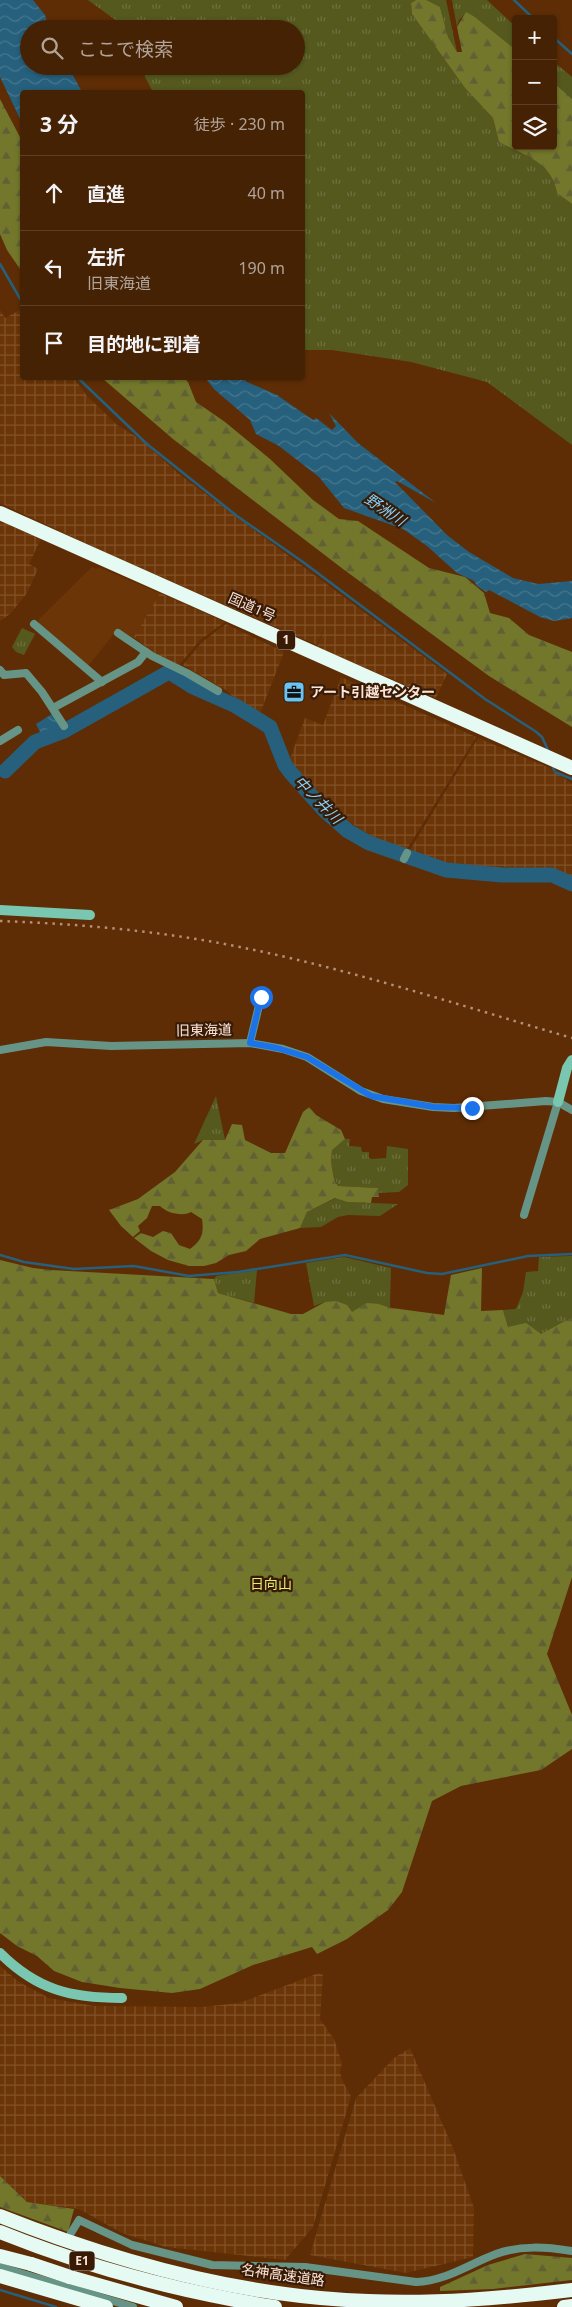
<!DOCTYPE html>
<html lang="ja">
<meta charset="utf-8">
<style>
:root{--surface:#462204;--page:#502f13;--text:#f1f3f6;--muted:#b0a49a;--line:#5e3f26}
body{margin:0;font-family:"Noto Sans","Noto Sans JP",sans-serif;background:var(--page);color:var(--text)}
.controls{position:absolute;right:15px;top:15px;display:grid;overflow:hidden;border-radius:5px;box-shadow:0 1px 4px #0004}
.controls button{width:45px;height:45px;display:grid;place-items:center;padding:0;border:0;border-bottom:1px solid var(--line);background:var(--surface);color:var(--text);font:25px sans-serif}
.stop{position:absolute;width:15px;height:15px;margin:-11px;border:4px solid #1a73e8;border-radius:50%;background:#fff}
.stop.end{background:#1a73e8;border-color:#fff;box-shadow:0 1px 5px #0008}
.list{margin:0;padding:0;list-style:none}
h2{display:flex;justify-content:space-between;align-items:center;height:65px;margin:0;padding:0 20px;font-size:21px}
h2 small{font-size:16px;font-weight:400;color:var(--muted)}
.list li{display:grid;grid-template-columns:32px 1fr auto;gap:15px;align-items:center;box-sizing:border-box;height:75px;padding:0 20px;border-top:1px solid var(--line)}
.list b{display:block;font-size:19px;white-space:nowrap}
.list p{margin:0;font-size:16px;white-space:nowrap;color:var(--muted)}
.list em{font-size:16px;font-style:normal;color:var(--muted)}
.icon{flex:none;width:28px;height:28px;fill:none;stroke:currentColor;stroke-width:2;stroke-linecap:round;stroke-linejoin:round}
.map{position:relative;flex:none;width:572px;height:2307px;overflow:hidden}
.search{position:absolute;background:var(--surface);box-shadow:0 1px 4px #0004;left:20px;top:20px;width:285px;height:55px;display:flex;align-items:center;gap:12px;box-sizing:border-box;padding:0 18px;border-radius:28px;color:var(--muted);font-size:19px}
.panel{position:absolute;background:var(--surface);box-shadow:0 1px 4px #0004;left:20px;top:90px;width:285px;height:290px;border-radius:5px}
.map>svg:first-child{display:block}
.built{fill:#6b3507}
.industrial{fill:url(#industrial-grid)}
.grass{fill:url(#grass-tufts)}
.forest{fill:url(#forest-firs)}
.water{fill:url(#water-waves)}
.lines{fill:none;stroke-linecap:round;stroke-linejoin:round}
.stream{stroke:#26607c;stroke-width:2.5}
.river{stroke:#26607c;stroke-width:15}
.street{stroke:#669587;stroke-width:8}
.secondary{stroke:#79c7b0;stroke-width:10}
.highway{stroke:#e4faf3;stroke-width:14}
.rail{stroke:#b39076;stroke-width:2.5;stroke-dasharray:2.5 5;stroke-linecap:butt}
.highway-bridge{stroke:#e4faf3;stroke-width:14}
.route{stroke:#1a73e8;stroke-width:6}
.labels{text-anchor:middle;stroke-width:4.5;stroke-linejoin:round;paint-order:stroke}
.shield{fill:#371b07;stroke:#c1a898;stroke-width:1}
.shield-label{font-size:12px;font-weight:bold;fill:#fce4d6}
.street-label{font-size:14px;fill:#fce4d6;stroke:#371b07}
.poi-label{font-size:14px;font-weight:bold;fill:#fce4d6;stroke:#371b07;text-anchor:start}
.park-label{font-size:14px;fill:#e3ee6a;stroke:#371b07}
.water-label{font-size:15px;font-style:italic;fill:#88d2fb;stroke:#371b07}
</style>
<div class="map">
<svg width="572" height="2307" viewBox="0 0 572 2307">
<defs>
<pattern id="industrial-grid" width="8" height="8" patternUnits="userSpaceOnUse" patternTransform="scale(1.25)"><rect width="8" height="8" fill="#6b3507"/><path d="M0 4h8M4 0v8" fill="none" stroke="#81522a"/></pattern>
<pattern id="grass-tufts" width="24" height="20" patternUnits="userSpaceOnUse" patternTransform="scale(1.25)"><rect width="24" height="20" fill="#55591e"/><path d="M3 7l-1-3M5 7V3M7 7l1-3M15 17l-1-3M17 17v-4M19 17l1-3" fill="none" stroke="#6e713e"/></pattern>
<pattern id="forest-firs" width="22" height="20" patternUnits="userSpaceOnUse" patternTransform="scale(1.25)"><rect width="22" height="20" fill="#72772b"/><path d="M5 1l3.5 6h-7zM16 11l3.5 6h-7z" fill="#616034"/></pattern>
<pattern id="water-waves" width="16" height="10" patternUnits="userSpaceOnUse" patternTransform="scale(1.25)"><rect width="16" height="10" fill="#26607c"/><path d="M0 5q4-4 8 0t8 0" fill="none" stroke="#46778e"/></pattern>
</defs>
<rect width="100%" height="100%" fill="#5e2d05"/>
<path class="built" d="M92,567L97,569L98,567L160,593L134,638L118,629L88,666L39,626V619Z"/>
<g class="industrial">
<path d="M0,310L5,318L20,310L22,313V378H74L87,396L117,425L140,439L179,474L447,674L436,698L317,647L328,620L317,645L109,554L0,503Z"/>
<path d="M0,521L41,539L29,564L38,569L27,593L10,614L0,621Z"/>
<path d="M160,593L225,622L200,640L179,665L154,653L134,637Z"/>
<path d="M226,624L284,652L259,716L238,702L226,690L183,665L202,642Z"/>
<path d="M341,677L476,737L407,849L381,842L343,818L296,770L290,759L305,718L323,725Z"/>
<path d="M478,738L550,768L572,784V877L550,869L454,865L437,861L410,850Z"/>
<path d="M0,1966L19,1982L49,1998L94,2006L202,2007L239,2003L319,1973L323,1975L320,2019L334,2039L342,2063L340,2072L343,2082L351,2096L313,2227L285,2260L166,2247L122,2233L79,2209L27,2202L0,2176Z"/>
<path d="M410,2048L453,2148L474,2208L473,2257L406,2273L310,2255L356,2098L394,2058Z"/>
</g>
<g class="grass">
<path d="M88,0H416L411,3L412,14L465,88L493,118L499,142C524,155 552,162 557,193L572,204V445L487,382L411,362L332,350H303L302,92H153L145,77L144,66H296V29H128Z"/>
<path d="M423,0H446L457,52L448,37L440,7Z"/>
<path d="M452,0H487L516,27V50L475,17L466,13L459,20L457,27Z"/>
<path d="M553,61L572,77V99L553,82Z"/>
<path d="M22,628L35,634L24,655L16,652L12,647Z"/>
<path d="M216,1096L225,1140H203L194,1144Z"/>
<path d="M345,1139H350L349,1146L361,1147L362,1152H369V1158L371,1159L386,1158L387,1146L408,1149V1185L399,1192L378,1193V1188L338,1186L332,1172V1149Z"/>
<path d="M336,1198L347,1202L398,1204L380,1216L348,1215L338,1217L321,1227L300,1228L307,1212Z"/>
<path d="M572,1256V1317L541,1334L508,1327L503,1310L516,1309L523,1292L526,1272L538,1271L539,1257Z"/>
<path d="M344,1257L391,1268L390,1307L379,1304L352,1312L325,1302L314,1306L306,1263Z"/>
<path d="M257,1270L254,1303L218,1293L214,1279L216,1276Z"/>
</g>
<g class="forest">
<path d="M416,0H426L440,7L448,37L457,52H462L457,27L466,12L475,17L516,50V146H553V82L572,99V204L557,193C552,162 524,155 499,142L493,118L465,88L412,14L411,3Z"/>
<path d="M0,99L22,141V272L7,250L0,234Z"/>
<path d="M102,378H184L188,382L196,402L225,422L270,459L313,500L339,519L358,521L429,568L465,577L484,593L490,613L509,618L529,635L572,652V727L489,676L343,569L173,439Z"/>
<path d="M309,1107L316,1115L341,1130L345,1139L332,1150C331,1162 331,1175 338,1186L378,1188L379,1197H372L371,1203L347,1202L335,1198L307,1212L300,1228L260,1239L246,1251L229,1255L216,1263L204,1266H189L168,1260L151,1251L134,1238L141,1233L153,1237L163,1231L171,1233L179,1245L190,1249C202,1240 204,1233 202,1219L191,1212C182,1217 167,1213 160,1206H152L147,1218L138,1226L140,1231L133,1237L121,1226L109,1210L138,1199L175,1172L203,1140H225L232,1124L242,1125L245,1140L271,1153H285L303,1112Z"/>
<path d="M0,1260L33,1268L51,1270L214,1279L218,1293L291,1314H303L325,1302L336,1301L347,1305L352,1312L367,1303L379,1304L392,1308L444,1315L451,1275L482,1268L481,1311L503,1310L508,1327L526,1323L541,1334L572,1317V1577L547,1654L572,1715V1749L541,1770L461,1786L432,1801L402,1892L388,1910L347,1939L317,1954L312,1947L253,1965L200,1989L172,1993L120,1988L82,1982L54,1971L37,1956L17,1946L0,1933Z"/>
<path d="M0,2176L27,2202L74,2209L68,2232L0,2207Z"/>
<path d="M525,2254L572,2258V2280L493,2289L440,2291V2287L488,2265Z"/>
</g>
<g class="water">
<path d="M0,0H33L45,15L49,29H29V66H68L82,92H22V123L0,77Z"/>
<path d="M205,378H243L247,382L277,395L313,420L316,418L332,430L336,426L329,413L358,443L436,503L397,481L395,482L447,535L469,552L513,578L538,584L572,581V618L554,621L540,617L489,590L486,592L477,586L474,581L457,573L427,546L403,529L344,508L319,477L279,446L256,434L250,420L215,390Z"/>
<path d="M52,714L61,727L41,734L36,724Z"/>
</g>
<g class="lines">
<g class="stream">
<path d="M514,0L534,19"/>
<path d="M553,37L572,54"/>
<path d="M0,264L22,302"/>
<path d="M78,378L147,444L237,516L303,562L485,699L535,731L542,737L548,750"/>
<path d="M553,768L555,772L572,779"/>
<path d="M0,1255L24,1262L74,1269L134,1266L189,1276L238,1272L345,1255L427,1273L442,1274L528,1256L572,1254"/>
<path d="M0,2290L56,2307"/>
</g>
<path class="river" d="M5,771L35,742L64,731L169,672L193,687L236,706L270,727L285,765L291,773L324,810L348,831L369,843L446,870L502,875H552L572,884"/>
<g class="street">
<path d="M34,624L102,682"/>
<path d="M118,633L152,656L187,673L218,691"/>
<path d="M0,670L4,675L26,673L42,692L64,726"/>
<path d="M53,708L138,662L146,652"/>
<path d="M0,741L18,730"/>
<path d="M404,859L407,853"/>
<path d="M250,1043L261,997"/>
<path d="M0,1050L46,1042L111,1046L250,1043L283,1049L307,1057L361,1091L383,1099L433,1107L454,1108L546,1101L558,1102L572,1110"/>
<path d="M524,1215L558,1102"/>
<path d="M71,2233L79,2220L132,2245L212,2265L305,2267L416,2282C446,2281 469,2264 496,2254C521,2245 546,2247 572,2251"/>
<path d="M0,2267L133,2307"/>
</g>
<g class="secondary">
<path d="M0,910L90,915"/>
<path d="M558,1102L567,1068L572,1060"/>
<path d="M0,1953C37,1990 71,1998 122,1998"/>
</g>
<g class="highway">
<path d="M0,513L572,768"/>
<path d="M0,2216C116,2262 243,2297 368,2301C436,2304 504,2298 572,2290"/>
<path d="M0,2232C89,2268 181,2292 275,2307"/>
<path d="M0,2256L31,2264"/>
<path d="M0,2276L106,2307"/>
<path d="M70,2277L176,2307"/>
<path d="M564,2307L572,2306"/>
</g>
<path class="rail" d="M0,921C80,924 162,931 240,947C353,970 462,1006 572,1038"/>
<path class="highway-bridge" d="M31,2264L70,2277"/>
</g>
<g class="lines">
<path class="route" d="M261,997L250,1043L277,1048L307,1057L371,1096L434,1107L472,1108"/>
</g>
<defs>
<g id="office-square" transform="scale(1.125)"><rect x="-9" y="-9" width="18" height="18" rx="4" fill="#6ac3f1" stroke="#371b07"/><path d="M-6-3h4V-5.5h4V-3h4V5H-6ZM-1-4.5V-3h2v-1.5ZM-6 0V1H6V0Z" fill="#111"/></g>
</defs>
<g fill-rule="evenodd">
<use href="#office-square" x="294" y="692"/>
</g>
<g class="labels">
<g class="shield">
<rect x="277" y="630.5" width="18" height="19" rx="4"/>
<rect x="69.5" y="2251.5" width="25" height="19" rx="4"/>
</g>
<g class="shield-label">
<text x="286" y="644">1</text>
<text x="82" y="2265">E1</text>
</g>
<g class="street-label">
<text transform="translate(252 607) rotate(24)" y="5">国道1号</text>
<text transform="translate(204 1030) rotate(-1)" y="5">旧東海道</text>
<text transform="translate(283 2275) rotate(8)" y="5">名神高速道路</text>
</g>
<g class="poi-label">
<text x="310" y="697">アート引越センター</text>
</g>
<g class="park-label">
<text x="271" y="1589">日向山</text>
</g>
<g class="water-label">
<text transform="translate(385 510) rotate(34)" y="5">野洲川</text>
<text transform="translate(318 800) rotate(45)" y="5">中ノ井川</text>
</g>
</g>
</svg>
<div class="controls">
<button>+</button>
<button>−</button>
<button><svg class="icon" aria-label="layers" viewBox="0 0 24 24"><path d="M12 4l9 5-9 5-9-5zM3 14l9 5 9-5"/></svg></button>
</div>
<div class="stop" style="left:261px;top:997px"></div>
<div class="stop end" style="left:472px;top:1108px"></div>
<div class="search"><svg class="icon" aria-label="search" viewBox="0 0 24 24"><circle cx="10" cy="10" r="6"/><path d="M15 15l6 6"/></svg>ここで検索</div>
<section class="panel">
<h2>3 分<small>徒歩 · 230 m</small></h2>
<ul class="list">
<li><svg class="icon" aria-label="ahead" viewBox="0 0 24 24"><path d="M12 20V5M6 11l6-6 6 6"/></svg><div><b>直進</b></div><em>40 m</em></li>
<li><svg class="icon" aria-label="left" viewBox="0 0 24 24"><path d="M17 20v-9H6M10 6l-5 5 5 5"/></svg><div><b>左折</b><p>旧東海道</p></div><em>190 m</em></li>
<li><svg class="icon" aria-label="arrive" viewBox="0 0 24 24"><path d="M6 21V4h12l-3 4 3 4H6"/></svg><div><b>目的地に到着</b></div></li>
</ul>
</section>
</div>
